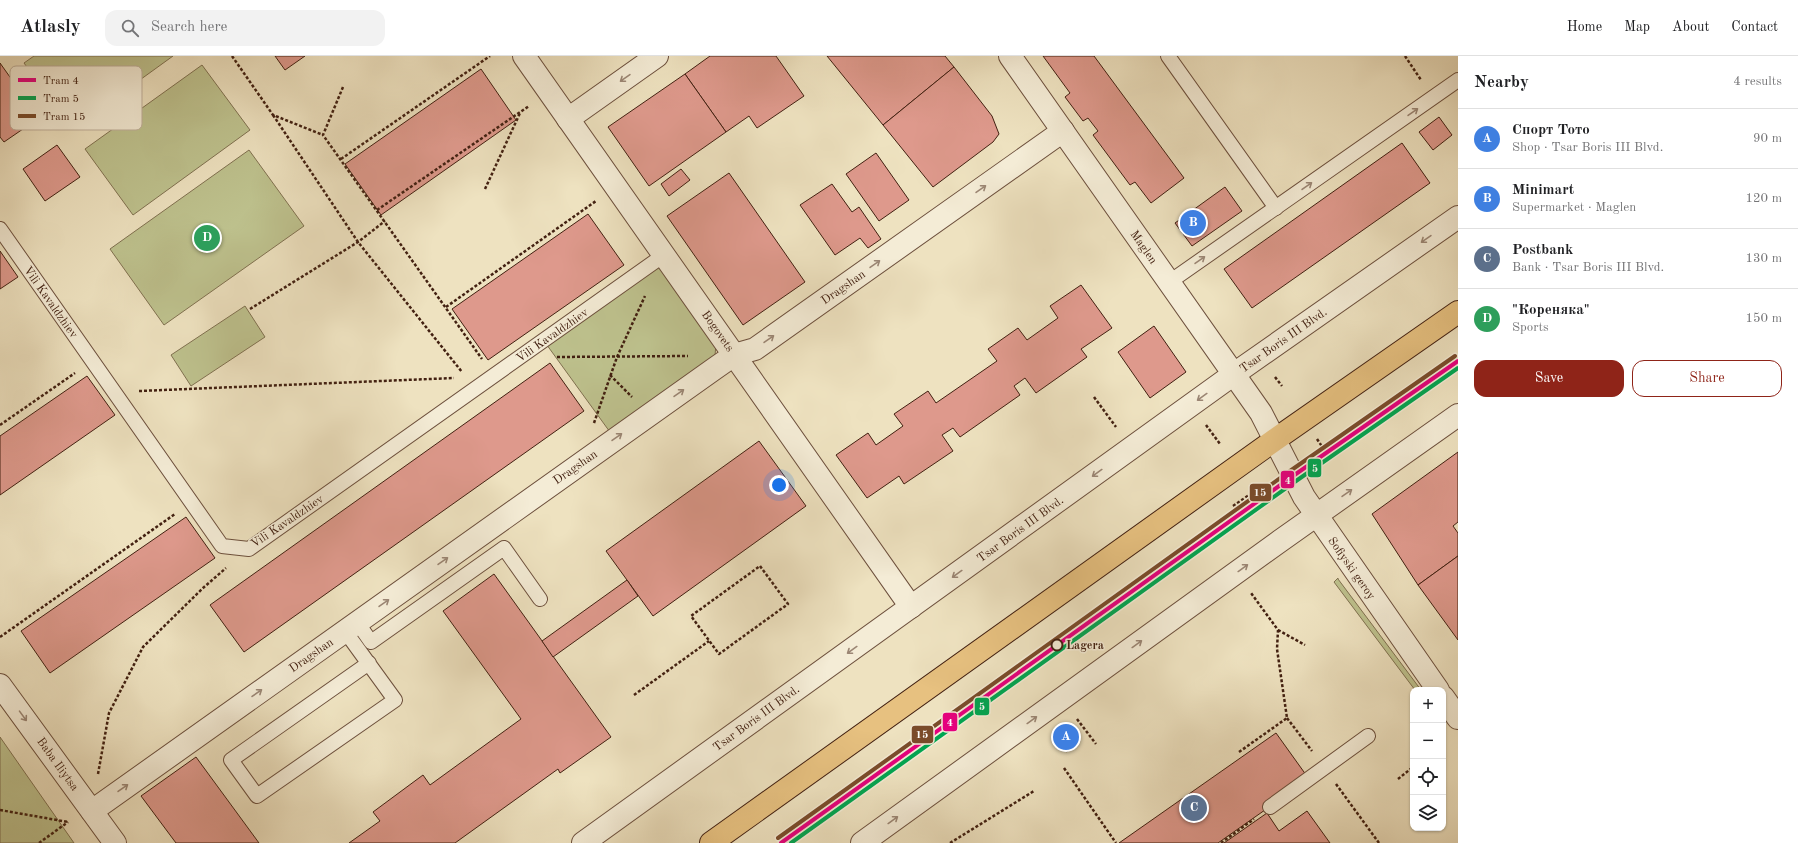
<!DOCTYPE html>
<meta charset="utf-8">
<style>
:root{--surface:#fff;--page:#f2f2f2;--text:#202124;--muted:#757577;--line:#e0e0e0;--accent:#8f2418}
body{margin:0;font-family:"Old Standard TT",serif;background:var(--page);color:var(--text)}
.controls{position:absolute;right:12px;bottom:12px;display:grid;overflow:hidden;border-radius:8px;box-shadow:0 1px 3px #0004}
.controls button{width:36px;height:36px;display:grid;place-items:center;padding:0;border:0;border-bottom:1px solid var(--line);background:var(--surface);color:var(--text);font:20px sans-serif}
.you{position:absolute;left:779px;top:429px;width:14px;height:14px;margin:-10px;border:3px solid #fff;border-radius:50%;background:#1a73e8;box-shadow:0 0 0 6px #1a73e833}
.badge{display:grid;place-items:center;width:26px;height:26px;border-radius:50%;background:var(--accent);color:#fff;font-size:13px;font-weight:700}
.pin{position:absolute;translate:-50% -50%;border:2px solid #fff;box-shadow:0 1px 4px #0006}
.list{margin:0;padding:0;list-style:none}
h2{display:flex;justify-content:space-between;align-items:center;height:52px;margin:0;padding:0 16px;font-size:17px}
h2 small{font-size:13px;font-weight:400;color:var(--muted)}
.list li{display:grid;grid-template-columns:26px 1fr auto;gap:12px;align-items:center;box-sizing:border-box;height:60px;padding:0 16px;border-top:1px solid var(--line)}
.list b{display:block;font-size:15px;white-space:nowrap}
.list p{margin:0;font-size:13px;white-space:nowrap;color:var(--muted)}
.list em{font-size:13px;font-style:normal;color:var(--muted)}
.actions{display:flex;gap:8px;padding:12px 16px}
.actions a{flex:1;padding:9px 0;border:1px solid var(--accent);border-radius:12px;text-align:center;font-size:14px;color:var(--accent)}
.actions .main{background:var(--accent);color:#fff}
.icon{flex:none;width:22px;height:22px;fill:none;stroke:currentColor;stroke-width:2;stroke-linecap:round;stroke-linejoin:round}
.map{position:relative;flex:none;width:1458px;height:787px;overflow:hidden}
header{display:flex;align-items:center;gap:24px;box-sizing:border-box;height:56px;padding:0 20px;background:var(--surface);border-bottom:1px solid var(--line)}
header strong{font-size:19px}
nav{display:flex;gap:22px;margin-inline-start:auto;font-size:14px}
.search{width:280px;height:36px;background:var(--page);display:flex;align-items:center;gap:10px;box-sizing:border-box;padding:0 14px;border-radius:12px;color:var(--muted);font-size:15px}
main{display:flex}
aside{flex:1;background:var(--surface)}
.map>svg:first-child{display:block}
.green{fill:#bec28e;stroke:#807150}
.building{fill:#de998c;stroke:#422011}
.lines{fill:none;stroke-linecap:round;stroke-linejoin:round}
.service-casing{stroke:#6d503d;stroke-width:16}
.minor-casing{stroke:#6d503d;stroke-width:24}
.primary-casing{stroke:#422011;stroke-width:24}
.path{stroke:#422011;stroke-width:2.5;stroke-dasharray:3 2;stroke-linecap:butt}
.service{stroke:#f4ecd6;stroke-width:14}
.minor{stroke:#f4ecd6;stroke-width:22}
.primary{stroke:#e7c180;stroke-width:22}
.tram-1-casing{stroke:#f4ecd6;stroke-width:7}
.tram-2-casing{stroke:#f4ecd6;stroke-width:7}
.tram-3-casing{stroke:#f4ecd6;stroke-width:7}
.tram-1{stroke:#e5007d;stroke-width:4}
.tram-2{stroke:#00a651;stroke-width:4}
.tram-3{stroke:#7a4b2a;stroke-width:4}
.oneway{stroke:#9b8674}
.stop-dot{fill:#f4ecd6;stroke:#422011;stroke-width:2}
.labels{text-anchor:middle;stroke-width:3;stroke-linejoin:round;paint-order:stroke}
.street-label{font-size:12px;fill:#422011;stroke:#f4ecd6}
.stop-label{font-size:12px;font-weight:bold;fill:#422011;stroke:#f4ecd6;text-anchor:start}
.key{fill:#f4ecd6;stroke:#bfaf9b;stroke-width:1}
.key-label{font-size:11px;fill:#422011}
.line-badge{stroke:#f4ecd6;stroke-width:1.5}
.badge-label{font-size:11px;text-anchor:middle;font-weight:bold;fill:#fff}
</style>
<header>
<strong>Atlasly</strong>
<div class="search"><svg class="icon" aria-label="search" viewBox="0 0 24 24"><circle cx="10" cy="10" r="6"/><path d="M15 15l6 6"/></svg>Search here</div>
<nav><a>Home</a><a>Map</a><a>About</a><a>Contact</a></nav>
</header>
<main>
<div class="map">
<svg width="1458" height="787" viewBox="0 0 1458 787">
<rect width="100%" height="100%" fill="#eee2c0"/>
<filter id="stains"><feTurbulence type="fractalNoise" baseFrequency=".005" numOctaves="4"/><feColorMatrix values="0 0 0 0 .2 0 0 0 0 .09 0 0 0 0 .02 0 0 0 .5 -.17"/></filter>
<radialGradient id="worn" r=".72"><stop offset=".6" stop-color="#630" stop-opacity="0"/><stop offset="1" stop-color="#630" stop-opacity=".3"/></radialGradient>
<g class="green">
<path d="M34,0H173L72,73L24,7Z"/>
<path d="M202,9L250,74L133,159L85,93Z"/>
<path d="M249,94L304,170L164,269L110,193Z"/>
<path d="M664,199L717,274L714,313L615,383L544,285Z"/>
<path d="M245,250L265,281L191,330L171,299Z"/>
<path d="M1338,522V523L1421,634H1415L1334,526Z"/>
<path d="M0,681L74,787H0Z"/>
</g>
<g class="building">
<path d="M275,0H305L285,14Z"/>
<path d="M710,0H776L804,40L757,72L749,60L726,76L685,18Z"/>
<path d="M827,0H945L954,11L883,69Z"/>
<path d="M1043,0H1094L1184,122L1151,147L1135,126L1130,129L1093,79L1098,75L1088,62L1083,65L1065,41L1070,37Z"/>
<path d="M0,7L39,62L4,86L0,81Z"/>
<path d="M954,11L992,60L999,78L993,86L933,131L883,69Z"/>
<path d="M481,13L516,64L381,159L345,108Z"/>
<path d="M685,18L726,76L649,130L608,71Z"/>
<path d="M1439,61L1452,79L1433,94L1419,76Z"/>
<path d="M1402,87L1430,127L1252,252L1224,213Z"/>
<path d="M57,89L80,121L45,145L23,113Z"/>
<path d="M876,97L909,144L879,165L846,118Z"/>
<path d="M681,113L690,124L669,140L661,128Z"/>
<path d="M729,117L805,226L743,269L667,160Z"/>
<path d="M832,128L852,156L859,151L881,183L868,192L860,182L835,199L800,149Z"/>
<path d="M1225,131L1242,155L1192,190L1175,167Z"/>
<path d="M588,158L624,209L488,304L452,253Z"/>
<path d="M0,195L18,221L0,233Z"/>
<path d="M1081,229L1112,272L1081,293L1087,301L1036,337L1025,322L1014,330L1020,339L960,381L953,372L942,379L953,395L904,428L899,420L867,442L836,399L868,377L876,389L903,370L894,358L928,335L936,347L997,305L988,293L1018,272L1027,284L1058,262L1050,250Z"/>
<path d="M1154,270L1186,316L1150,342L1118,296Z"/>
<path d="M550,307L584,355L244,596L210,549Z"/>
<path d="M87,320L115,359L0,439V380Z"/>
<path d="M759,385L806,450L653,560L606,495Z"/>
<path d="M1458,396V466L1453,470L1458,477V500L1418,529L1372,458Z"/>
<path d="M186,461L215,502L50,617L21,575Z"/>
<path d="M1458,500V584L1418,529Z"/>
<path d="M494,518L611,681L560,717L558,713L455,787H349L380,765L373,756L423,719L430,729L521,663L443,555Z"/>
<path d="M627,524L638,540L553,601L542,585Z"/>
<path d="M1066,668L1080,686L1066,696L1053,678Z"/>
<path d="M1276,677L1309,723L1218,787H1119Z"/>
<path d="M196,701L259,787H176L141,740Z"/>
<path d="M1307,755L1330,787H1224L1267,757L1279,775Z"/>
</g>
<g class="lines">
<g class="service-casing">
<g id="service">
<path d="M1168,0L1276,152"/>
<path d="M0,173L222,490L249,493L664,199"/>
<path d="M1168,227L1458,24"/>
<path d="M357,566L371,586L504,492L540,543"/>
<path d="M345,575L395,644L257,740L231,704L369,607"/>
<path d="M1270,751L1368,680"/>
</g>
</g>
<g class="minor-casing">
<g id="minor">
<path d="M524,0L911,551"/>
<path d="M1010,0L1261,357L1304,441L1438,634"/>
<path d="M568,63L657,0"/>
<path d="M0,629L115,787"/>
<path d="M1443,641L1458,662"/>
<path d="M92,755L714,313L734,299L755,293L1063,75"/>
<path d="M583,787L1234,318L1458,161"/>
<path d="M862,787L1280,485L1458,359"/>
</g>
</g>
<g class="primary-casing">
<path id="primary" d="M711,787L1276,383L1458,256"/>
</g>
<g class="path">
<path d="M232,0L273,59L323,79"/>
<path d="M1405,0L1421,24"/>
<path d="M343,31L323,79L482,303"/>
<path d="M273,59L358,186L462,316"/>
<path d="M341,103L490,0"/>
<path d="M485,133L520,57"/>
<path d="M377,154L529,50"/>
<path d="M446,251L596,145"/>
<path d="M250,253L358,186L385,165"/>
<path d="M557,301L688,300"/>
<path d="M610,319L632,341"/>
<path d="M1275,321L1282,330"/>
<path d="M139,335L454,322"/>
<path d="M1094,341L1116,371"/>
<path d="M594,367L617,301L645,240"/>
<path d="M0,369L75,317"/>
<path d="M1206,369L1220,388"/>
<path d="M1317,383L1323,392"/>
<path d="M1233,450L1255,435"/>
<path d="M760,510L788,548L719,598L691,560Z"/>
<path d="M1278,574L1305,589"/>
<path d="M0,581L175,458"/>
<path d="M634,639L709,585"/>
<path d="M1287,662L1312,695"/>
<path d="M1077,663L1096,688"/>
<path d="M1239,696L1287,662L1277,593L1278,574L1251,537"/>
<path d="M1064,712L1116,787"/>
<path d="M98,718L109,657L143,591L203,532L226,512"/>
<path d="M1398,723L1413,711"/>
<path d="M1336,728L1379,787"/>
<path d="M0,754L68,766"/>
<path d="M39,787L68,766"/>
<path d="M950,787L1034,735"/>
<path d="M1221,787L1254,763"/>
</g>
<use href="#service" class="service"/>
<use href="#minor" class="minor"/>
<use href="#primary" class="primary"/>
<g class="tram-1-casing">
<path id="tram-1" d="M781,787L1293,420L1458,305"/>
</g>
<g class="tram-2-casing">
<path id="tram-2" d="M791,787L1296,425L1458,312"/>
</g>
<g class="tram-3-casing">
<path id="tram-3" d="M778,782L1290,415L1455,300"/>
</g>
<use href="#tram-1" class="tram-1"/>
<use href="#tram-2" class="tram-2"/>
<use href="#tram-3" class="tram-3"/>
</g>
<defs><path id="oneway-shaft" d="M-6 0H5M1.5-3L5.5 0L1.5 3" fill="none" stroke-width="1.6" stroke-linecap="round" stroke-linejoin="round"/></defs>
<g class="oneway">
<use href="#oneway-shaft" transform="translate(625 22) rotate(145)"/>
<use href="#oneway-shaft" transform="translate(1413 56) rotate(-35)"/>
<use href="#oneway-shaft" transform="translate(1307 130) rotate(-35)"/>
<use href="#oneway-shaft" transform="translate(981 133) rotate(-35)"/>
<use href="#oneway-shaft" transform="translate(1426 183) rotate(145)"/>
<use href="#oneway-shaft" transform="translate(1200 204) rotate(-35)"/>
<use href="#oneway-shaft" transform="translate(875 208) rotate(-35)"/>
<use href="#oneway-shaft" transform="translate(769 283) rotate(-35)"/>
<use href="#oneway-shaft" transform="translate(679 337) rotate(-35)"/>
<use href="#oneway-shaft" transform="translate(1202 341) rotate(144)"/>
<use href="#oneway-shaft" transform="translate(617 381) rotate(-35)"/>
<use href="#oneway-shaft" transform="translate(1097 417) rotate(144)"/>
<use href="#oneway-shaft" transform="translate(1347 437) rotate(-35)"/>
<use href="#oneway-shaft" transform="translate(443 505) rotate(-35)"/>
<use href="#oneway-shaft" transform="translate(1243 512) rotate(-36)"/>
<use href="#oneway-shaft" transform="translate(957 518) rotate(144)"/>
<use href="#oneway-shaft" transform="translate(384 547) rotate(-35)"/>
<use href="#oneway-shaft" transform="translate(1137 588) rotate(-36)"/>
<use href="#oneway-shaft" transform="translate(852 594) rotate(144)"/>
<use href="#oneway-shaft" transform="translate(257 637) rotate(-35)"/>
<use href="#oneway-shaft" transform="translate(23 660) rotate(54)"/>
<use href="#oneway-shaft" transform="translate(1032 664) rotate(-36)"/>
<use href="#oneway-shaft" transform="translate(123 732) rotate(-35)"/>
<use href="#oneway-shaft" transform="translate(893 764) rotate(-36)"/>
</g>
<circle class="stop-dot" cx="1057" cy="589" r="5.5"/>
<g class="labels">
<g class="street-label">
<text transform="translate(1144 191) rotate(55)" y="4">Maglen</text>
<text transform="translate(843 231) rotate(-35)" y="4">Dragshan</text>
<text transform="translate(51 246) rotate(55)" y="4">Vili Kavaldzhiev</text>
<text transform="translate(718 275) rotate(55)" y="4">Bogovets</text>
<text transform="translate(552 279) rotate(-35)" y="4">Vili Kavaldzhiev</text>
<text transform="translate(1283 284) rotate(-35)" y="4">Tsar Boris III Blvd.</text>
<text transform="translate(575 411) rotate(-35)" y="4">Dragshan</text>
<text transform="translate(287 465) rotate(-34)" y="4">Vili Kavaldzhiev</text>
<text transform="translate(1020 473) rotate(-36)" y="4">Tsar Boris III Blvd.</text>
<text transform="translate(1352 512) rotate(55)" y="4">Sofiyski geroy</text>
<text transform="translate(311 599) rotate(-35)" y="4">Dragshan</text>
<text transform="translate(756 662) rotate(-36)" y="4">Tsar Boris III Blvd.</text>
<text transform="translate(58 708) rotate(54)" y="4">Baba Iliytsa</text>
</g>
<g class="stop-label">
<text x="1066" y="593">Lagera</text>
</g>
</g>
<rect x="10" y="10" width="132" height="64" rx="6" class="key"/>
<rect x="18" y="22" width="18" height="4" fill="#e5007d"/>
<rect x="18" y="40" width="18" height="4" fill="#00a651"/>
<rect x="18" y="58" width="18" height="4" fill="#7a4b2a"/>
<g class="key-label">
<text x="43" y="28">Tram 4</text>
<text x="43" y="46">Tram 5</text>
<text x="43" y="64">Tram 15</text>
</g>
<g class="line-badge">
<rect x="1307" y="402" width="15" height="20" rx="4" fill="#00a651"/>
<rect x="1280" y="414" width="15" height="19" rx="4" fill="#e5007d"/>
<rect x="1249" y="427" width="23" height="19" rx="4" fill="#7a4b2a"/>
<rect x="974" y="641" width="16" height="19" rx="4" fill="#00a651"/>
<rect x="942" y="656" width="16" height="20" rx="4" fill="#e5007d"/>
<rect x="911" y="669" width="23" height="19" rx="4" fill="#7a4b2a"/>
</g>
<g class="badge-label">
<text x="1315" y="416">5</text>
<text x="1288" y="428">4</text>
<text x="1260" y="440">15</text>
<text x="982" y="654">5</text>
<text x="950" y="670">4</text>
<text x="922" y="682">15</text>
</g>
<rect width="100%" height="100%" filter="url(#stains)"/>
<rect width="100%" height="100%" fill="url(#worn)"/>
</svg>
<div class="controls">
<button>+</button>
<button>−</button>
<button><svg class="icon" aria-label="locate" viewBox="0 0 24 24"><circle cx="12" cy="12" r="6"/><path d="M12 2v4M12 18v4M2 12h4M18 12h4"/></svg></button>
<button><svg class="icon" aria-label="layers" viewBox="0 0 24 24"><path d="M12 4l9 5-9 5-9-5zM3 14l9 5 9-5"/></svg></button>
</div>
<div class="you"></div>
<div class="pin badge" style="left:1066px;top:681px;background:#3f7fe0">A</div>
<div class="pin badge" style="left:1193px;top:167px;background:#3f7fe0">B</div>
<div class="pin badge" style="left:1194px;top:752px;background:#5c6f8a">C</div>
<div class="pin badge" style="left:207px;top:182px;background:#2e9e5b">D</div>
</div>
<aside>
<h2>Nearby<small>4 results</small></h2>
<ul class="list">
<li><span class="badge" style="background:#3f7fe0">A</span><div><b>Спорт Тото</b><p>Shop · Tsar Boris III Blvd.</p></div><em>90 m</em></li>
<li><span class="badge" style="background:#3f7fe0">B</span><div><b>Minimart</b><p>Supermarket · Maglen</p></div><em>120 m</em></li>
<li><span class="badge" style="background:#5c6f8a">C</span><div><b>Postbank</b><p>Bank · Tsar Boris III Blvd.</p></div><em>130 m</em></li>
<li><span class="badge" style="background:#2e9e5b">D</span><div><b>&quot;Кореняка&quot;</b><p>Sports</p></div><em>150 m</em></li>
</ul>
<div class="actions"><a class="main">Save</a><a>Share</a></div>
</aside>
</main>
